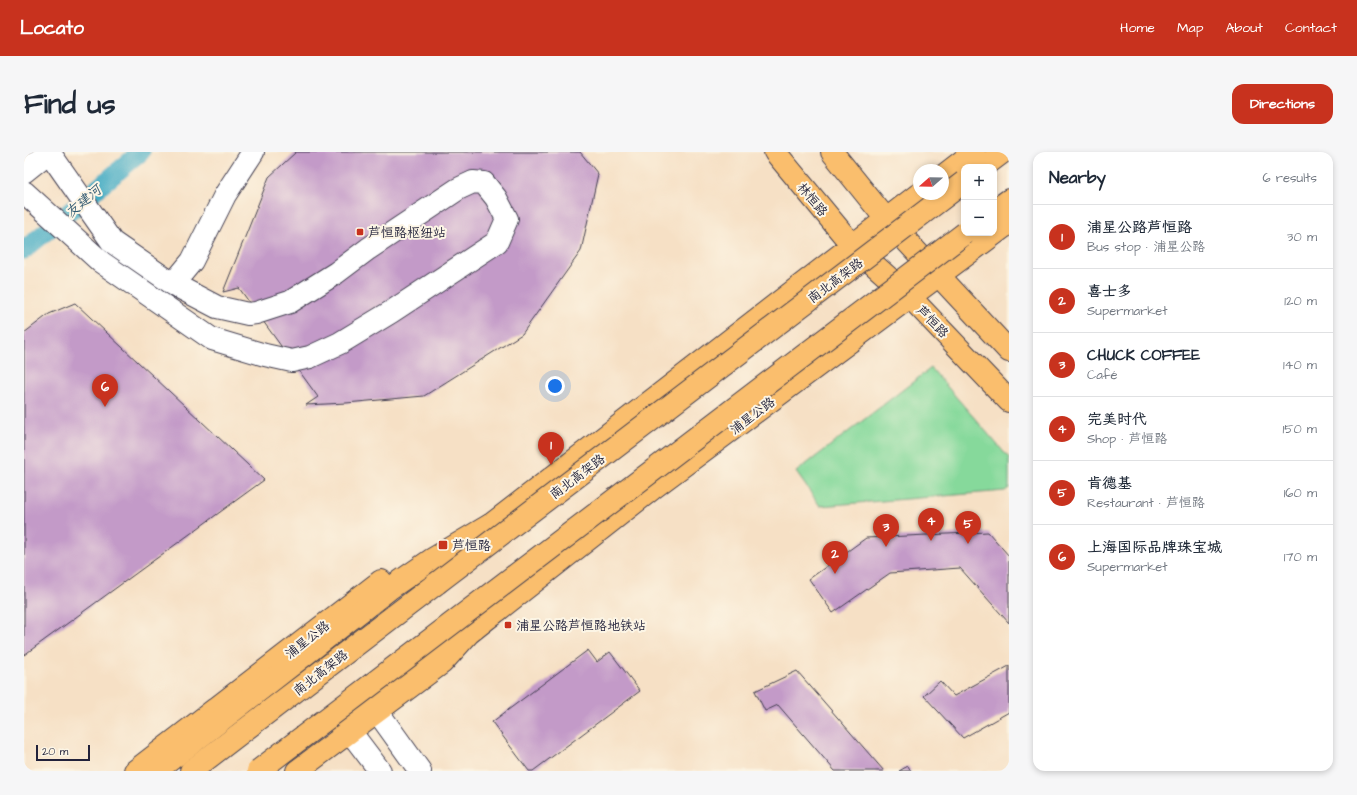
<!DOCTYPE html>
<meta charset="utf-8">
<style>
:root{--surface:#fff;--page:#f6f6f7;--text:#1f2937;--muted:#747a83;--line:#e0e1e3;--accent:#c8321e}
body{margin:0;font-family:"Architects Daughter","LXGW WenKai TC",sans-serif;background:var(--page);color:var(--text)}
.controls{position:absolute;right:12px;top:12px;display:grid;overflow:hidden;border-radius:8px;box-shadow:0 2px 6px #0003}
.controls button{width:36px;height:36px;display:grid;place-items:center;padding:0;border:0;border-bottom:1px solid var(--line);background:var(--surface);color:var(--text);font:20px sans-serif}
.compass{position:absolute;left:889px;top:12px;width:36px;height:36px;border-radius:50%;background:var(--surface);box-shadow:0 2px 6px #0003;rotate:250deg}
.scale{position:absolute;left:12px;bottom:10px;width:54px;box-sizing:border-box;padding-left:4px;border:2px solid #22223b;border-top:0;font-size:11px;line-height:14px;white-space:nowrap;color:#22223b;-webkit-text-stroke:3px #fcf5e5;paint-order:stroke}
.you{position:absolute;left:531px;top:234px;width:14px;height:14px;margin:-10px;border:3px solid #fff;border-radius:50%;background:#1a73e8;box-shadow:0 0 0 6px #1a73e833}
.badge{display:grid;place-items:center;width:26px;height:26px;border-radius:50%;background:var(--accent);color:#fff;font-size:13px;font-weight:700}
.pin{position:absolute;translate:-50% -33px;filter:drop-shadow(0 1px 2px #0008)}
.pin::after{content:'';position:absolute;top:21px;width:14px;height:12px;background:inherit;clip-path:polygon(0 0,100% 0,50% 100%)}
.list{margin:0;padding:0;list-style:none}
h2{display:flex;justify-content:space-between;align-items:center;height:52px;margin:0;padding:0 16px;font-size:17px}
h2 small{font-size:13px;font-weight:400;color:var(--muted)}
.list li{display:grid;grid-template-columns:26px 1fr auto;gap:12px;align-items:center;box-sizing:border-box;height:64px;padding:0 16px;border-top:1px solid var(--line)}
.list b{display:block;font-size:15px;white-space:nowrap}
.list p{margin:0;font-size:13px;white-space:nowrap;color:var(--muted)}
.list em{font-size:13px;font-style:normal;color:var(--muted)}
.map{position:relative;flex:none;width:985px;height:619px;overflow:hidden;border-radius:12px}
header{display:flex;align-items:center;gap:24px;box-sizing:border-box;height:56px;padding:0 20px;background:var(--accent);color:#fff}
header strong{font-size:19px}
nav{display:flex;gap:22px;margin-inline-start:auto;font-size:14px}
.intro{display:flex;align-items:center;justify-content:space-between;box-sizing:border-box;height:96px;padding:0 24px}
h1{margin:0;font-size:28px}
.button{padding:10px 18px;border-radius:12px;background:var(--accent);color:#fff;font-size:14px;font-weight:700}
main{display:flex;gap:24px;padding:0 24px}
aside{flex:1;background:var(--surface);border-radius:12px;box-shadow:0 2px 6px #0003}
.map>svg:first-child{display:block}
.green{fill:#86d99b;stroke:#547e6b}
.lines{fill:none;stroke-linecap:round;stroke-linejoin:round}
.canal{stroke:#44acc4;stroke-width:19}
.building{fill:#c39ac8}
.minor-casing{stroke:#423e50;stroke-width:24}
.major-casing{stroke:#423e50;stroke-width:24}
.highway-casing{stroke:#423e50;stroke-width:24}
.minor{stroke:#fff;stroke-width:22}
.major{stroke:#fabe6d;stroke-width:22}
.highway{stroke:#fabe6d;stroke-width:22}
.highway-bridge-casing{stroke:#423e50;stroke-width:24;stroke-linecap:butt}
.highway-bridge{stroke:#fabe6d;stroke-width:22}
.poi-dot{fill:#c8321e;stroke:#fcf5e5;stroke-width:1.5}
.labels{text-anchor:middle;stroke-width:4;stroke-linejoin:round;paint-order:stroke}
.street-label{font-size:13px;fill:#22223b;stroke:#fcf5e5}
.poi-label{font-size:13px;fill:#22223b;stroke:#fcf5e5;text-anchor:start}
.water-label{font-size:14px;font-style:italic;fill:#305972;stroke:#fcf5e5}
</style>
<header>
<strong>Locato</strong>
<nav><a>Home</a><a>Map</a><a>About</a><a>Contact</a></nav>
</header>
<div class="intro"><h1>Find us</h1><a class="button">Directions</a></div>
<main>
<div class="map">
<svg width="985" height="619" viewBox="0 0 985 619">
<rect width="100%" height="100%" fill="#fcf5e5"/>
<filter id="ink" filterUnits="userSpaceOnUse"><feTurbulence type="fractalNoise" baseFrequency=".025" numOctaves="2"/><feDisplacementMap in="SourceGraphic" scale="8" xChannelSelector="R" yChannelSelector="G"/><feConvolveMatrix kernelMatrix="1 2 1 2 8 2 1 2 1" color-interpolation-filters="sRGB"/></filter>
<filter id="wash" filterUnits="userSpaceOnUse"><feTurbulence type="fractalNoise" baseFrequency=".012" numOctaves="4" result="noise"/><feDisplacementMap in="SourceGraphic" scale="16" xChannelSelector="R" yChannelSelector="G"/><feGaussianBlur stdDeviation="0.9" result="paint"/><feColorMatrix in="noise" values="0 0 0 0 0 0 0 0 0 0 0 0 0 0 0 0 0 1.4 0 .05"/><feComposite in="paint" operator="in"/></filter>
<g filter="url(#wash)">
<rect width="100%" height="100%" fill="#f6e0c5"/>
<path class="green" d="M907,216L985,306V336L981,339L796,354L772,320Z"/>
<g class="lines">
<path class="canal" d="M0,98L117,0"/>
</g>
<g id="blocks">
<g class="building">
<path d="M272,0H556L574,22L557,99L498,182L400,244L322,251L282,253L294,245L215,136L199,140L245,25Z"/>
<path d="M51,151L240,328L0,503V181L25,162Z"/>
<path d="M964,380L985,404V471L936,416L866,421L809,461L785,427L842,386Z"/>
<path d="M564,498L573,510L586,500L616,539L509,619H505L468,570Z"/>
<path d="M985,514V560L939,586L900,544L916,529L930,544Z"/>
<path d="M773,519L860,619H811L754,553L741,559L731,539Z"/>
<path d="M884,614L887,619H875Z"/>
</g>
</g>
</g>
<g filter="url(#ink)">
<use href="#blocks" fill-opacity="0" stroke="#423e50" stroke-width="1"/>
<g class="lines">
<g class="minor-casing">
<g id="minor">
<path d="M0,20L25,0"/>
<path d="M0,40L77,110L188,187L241,203L268,209L286,205L316,191L367,160L473,90L483,67L472,46L460,31L449,30L434,37L344,97L312,121L266,150L232,161L224,162L193,155L149,132L88,90L25,0"/>
<path d="M149,132L168,109L201,43L229,0"/>
<path d="M358,566L396,619"/>
<path d="M331,586L356,619"/>
</g>
</g>
<g class="major-casing">
<g id="major">
<path d="M751,0L828,93L886,145L985,249"/>
<path d="M808,0L862,67L985,199"/>
<path d="M919,24L950,0"/>
<path d="M451,385L895,42"/>
<path d="M314,571L474,458L628,337L985,71"/>
<path d="M111,619L357,429"/>
</g>
</g>
<g class="highway-casing">
<g id="highway">
<path d="M959,15L979,0"/>
<path d="M970,59L985,48"/>
<path d="M132,619L365,437L407,408L466,373"/>
<path d="M167,619L413,431"/>
<path d="M273,619L418,511L445,481L474,458"/>
</g>
</g>
<use href="#minor" class="minor"/>
<use href="#major" class="major"/>
<use href="#highway" class="highway"/>
<g class="highway-bridge-casing">
<g id="highway-bridge">
<path d="M413,431L940,30"/>
<path d="M234,619L941,81"/>
</g>
</g>
<use href="#highway-bridge" class="highway-bridge"/>
</g>
</g>
<g class="poi-dot">
<rect x="332" y="76" width="8" height="8" rx="2"/>
<rect x="414" y="388" width="10" height="10" rx="2"/>
<rect x="480" y="469" width="8" height="8" rx="2"/>
</g>
<g class="labels">
<g class="street-label">
<text transform="translate(789 47) rotate(50)" y="5">林恒路</text>
<text transform="translate(811 128) rotate(-37)" y="5">南北高架路</text>
<text transform="translate(909 169) rotate(46)" y="5">芦恒路</text>
<text transform="translate(728 263) rotate(-37)" y="5">浦星公路</text>
<text transform="translate(553 324) rotate(-37)" y="5">南北高架路</text>
<text transform="translate(283 487) rotate(-38)" y="5">浦星公路</text>
<text transform="translate(296 520) rotate(-38)" y="5">南北高架路</text>
</g>
<g class="poi-label">
<text x="344" y="85">芦恒路枢纽站</text>
<text x="428" y="398">芦恒路</text>
<text x="492" y="478">浦星公路芦恒路地铁站</text>
</g>
<g class="water-label">
<text transform="translate(59 49) rotate(-40)" y="5">友建河</text>
</g>
</g>
</svg>
<div class="controls">
<button>+</button>
<button>−</button>
</div>
<svg class="compass" viewBox="-18 -18 36 36"><path d="M0-13l5 13h-10z" fill="#e53935"/><path d="M0 13l5-13h-10z" fill="#747a83"/></svg>
<div class="scale">20 m</div>
<div class="you"></div>
<div class="pin badge" style="left:527px;top:313px">1</div>
<div class="pin badge" style="left:811px;top:422px">2</div>
<div class="pin badge" style="left:862px;top:395px">3</div>
<div class="pin badge" style="left:907px;top:389px">4</div>
<div class="pin badge" style="left:944px;top:392px">5</div>
<div class="pin badge" style="left:81px;top:255px">6</div>
</div>
<aside>
<h2>Nearby<small>6 results</small></h2>
<ul class="list">
<li><span class="badge">1</span><div><b>浦星公路芦恒路</b><p>Bus stop · 浦星公路</p></div><em>30 m</em></li>
<li><span class="badge">2</span><div><b>喜士多</b><p>Supermarket</p></div><em>120 m</em></li>
<li><span class="badge">3</span><div><b>CHUCK COFFEE</b><p>Café</p></div><em>140 m</em></li>
<li><span class="badge">4</span><div><b>完美时代</b><p>Shop · 芦恒路</p></div><em>150 m</em></li>
<li><span class="badge">5</span><div><b>肯德基</b><p>Restaurant · 芦恒路</p></div><em>160 m</em></li>
<li><span class="badge">6</span><div><b>上海国际品牌珠宝城</b><p>Supermarket</p></div><em>170 m</em></li>
</ul>
</aside>
</main>
